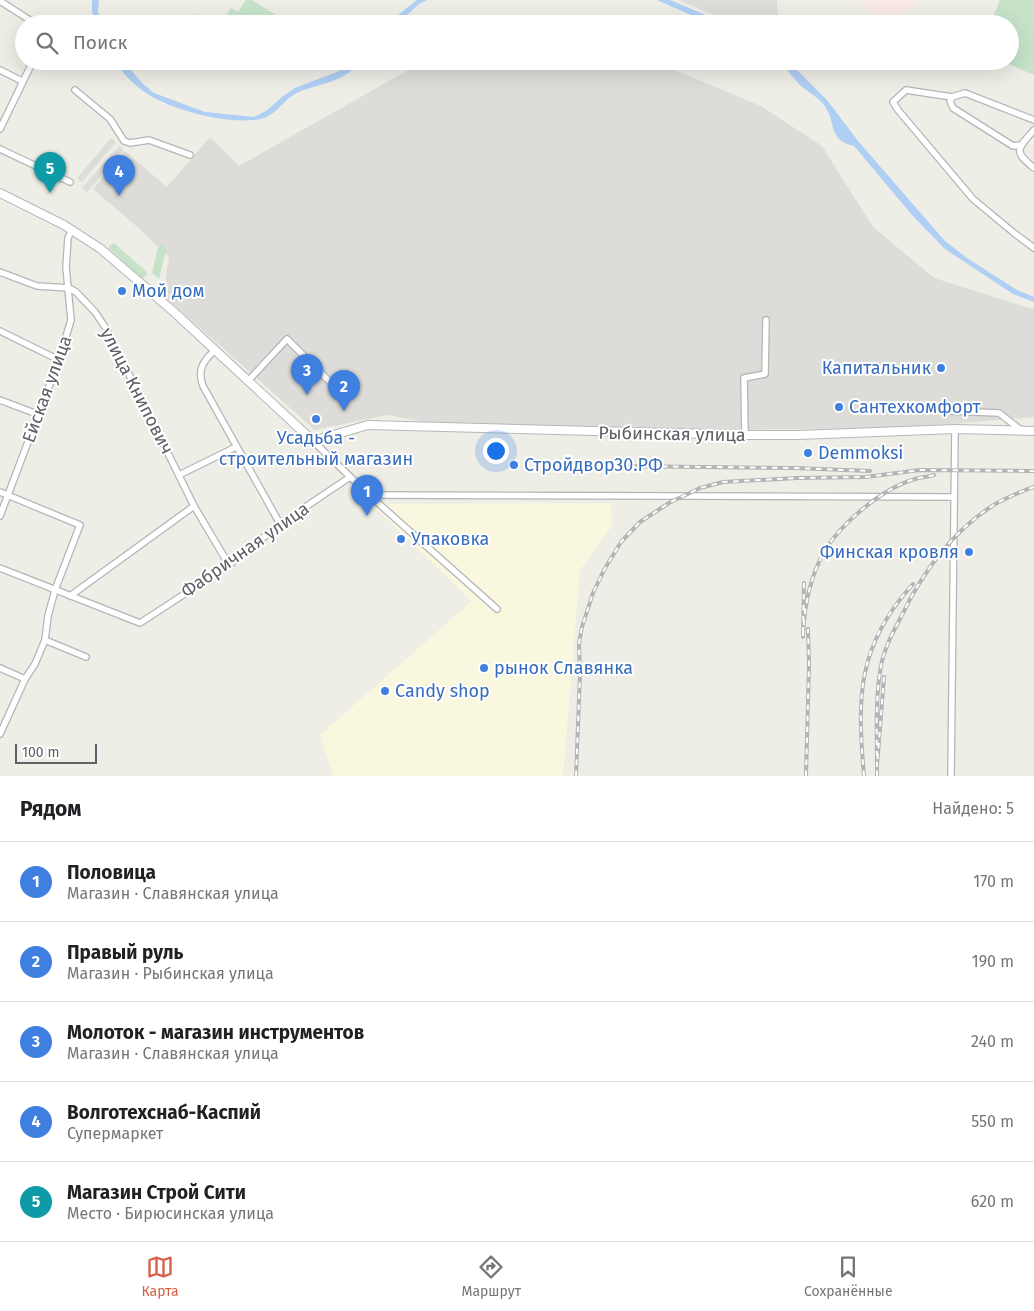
<!DOCTYPE html>
<html lang="ru">
<meta charset="utf-8">
<style>
:root{--surface:#fff;--page:#f6f6f6;--text:#202124;--muted:#757577;--line:#e0e0e0;--accent:#d66045}
body{margin:0;font-family:"Fira Sans",sans-serif;background:var(--page);color:var(--text)}
.scale{position:absolute;left:15px;bottom:12px;width:82px;box-sizing:border-box;padding-left:5px;border:2px solid #5e6065;border-top:0;font-size:14px;line-height:18px;white-space:nowrap;color:#5e6065;-webkit-text-stroke:4px #fff;paint-order:stroke}
.you{position:absolute;left:495px;top:450px;width:18px;height:18px;margin:-12px;border:4px solid #fff;border-radius:50%;background:#1a73e8;box-shadow:0 0 0 8px #1a73e833}
.badge{display:grid;place-items:center;width:32px;height:32px;border-radius:50%;background:var(--accent);color:#fff;font-size:16px;font-weight:700}
.pin{position:absolute;translate:-50% -41px;filter:drop-shadow(0 1px 2px #0008)}
.pin::after{content:'';position:absolute;top:26px;width:18px;height:15px;background:inherit;clip-path:polygon(0 0,100% 0,50% 100%)}
.list{margin:0;padding:0;list-style:none}
h2{display:flex;justify-content:space-between;align-items:center;height:65px;margin:0;padding:0 20px;font-size:21px}
h2 small{font-size:16px;font-weight:400;color:var(--muted)}
.list li{display:grid;grid-template-columns:32px 1fr auto;gap:15px;align-items:center;box-sizing:border-box;height:80px;padding:0 20px;border-top:1px solid var(--line)}
.list b{display:block;font-size:19px;white-space:nowrap}
.list p{margin:0;font-size:16px;white-space:nowrap;color:var(--muted)}
.list em{font-size:16px;font-style:normal;color:var(--muted)}
.icon{flex:none;width:28px;height:28px;fill:none;stroke:currentColor;stroke-width:2;stroke-linecap:round;stroke-linejoin:round}
.map{position:relative;flex:none;width:1034px;height:776px;overflow:hidden}
.search{position:absolute;background:var(--surface);box-shadow:0 5px 20px #0002;left:15px;right:15px;top:15px;height:55px;display:flex;align-items:center;gap:12px;box-sizing:border-box;padding:0 18px;border-radius:28px;color:var(--muted);font-size:19px}
.sheet{height:465px;background:var(--surface)}
nav{display:flex;justify-content:space-around;align-items:center;box-sizing:border-box;height:70px;border-top:1px solid var(--line);background:var(--surface);font-size:14px;color:var(--muted)}
nav a{display:grid;justify-items:center;gap:2px}
nav .on{color:var(--accent)}
.map>svg:first-child{display:block}
.commercial{fill:#faf7df}
.industrial{fill:#dddcd8}
.medical{fill:#f9e9e5}
.green{fill:#c6e3c9}
.water{fill:#afcff5}
.lines{fill:none;stroke-linecap:round;stroke-linejoin:round}
.minor-casing{stroke:#b3b5b9;stroke-width:8}
.secondary-casing{stroke:#b5b7bc;stroke-width:10}
.minor{stroke:#fff;stroke-width:5.5}
.secondary{stroke:#fff;stroke-width:8}
.rail-casing{stroke:#b4b4b5;stroke-width:4}
.rail{stroke:#fff;stroke-width:2;stroke-dasharray:5.5;stroke-linecap:butt}
.shop-dot{fill:#3f7fe0;stroke:#fff;stroke-width:2}
.labels{text-anchor:middle;stroke-width:4;stroke-linejoin:round;paint-order:stroke}
.shop-label{font-size:18px;fill:#366cbe;stroke:#fff;text-anchor:start}
.street-label{font-size:18px;fill:#5e6065;stroke:#fff}
</style>
<div class="map">
<svg width="1034" height="776" viewBox="0 0 1034 776">
<rect width="100%" height="100%" fill="#eeede6"/>
<path class="commercial" d="M611,503L612,526L580,570L563,776H333L320,735L472,601L371,504Z"/>
<g class="industrial">
<path d="M678,0H777L778,20L755,24H736Z"/>
<path d="M424,61H653L761,106L822,146L873,227L934,278L1029,308H1034V417L952,424L877,428L735,430L437,424L387,415L315,430L163,295L169,257L135,225L93,189L125,151L167,187L210,137L239,166Z"/>
<path d="M111,138L116,142L82,182L77,178Z"/>
<path d="M119,146L124,150L87,192L82,188Z"/>
</g>
<path class="medical" d="M860,0H918L894,24H880Z"/>
<g class="green">
<path d="M246,0H252L286,21L284,24H233L224,19L231,8L238,12Z"/>
<path d="M1000,0H1034V75L1002,61H1010V24H990Z"/>
<path d="M199,14L214,23V24H193Z"/>
<path d="M114,243L147,272V275L143,278L140,277L109,248L110,245Z"/>
<path d="M163,243L166,250L159,279L152,273L158,247Z"/>
</g>
<g class="water">
<path d="M92,0H99L98,11L102,24H95L92,11Z"/>
<path d="M417,0H427L419,4L397,24H387Z"/>
<path d="M657,0H670L727,24H711Z"/>
<path d="M114,61H123L143,84L154,93L205,112L254,117L266,111L282,97L295,88L334,73L346,68L352,61H361C346,81 323,83 301,91C286,96 278,113 264,118C233,127 169,110 143,91C132,83 122,72 114,61Z"/>
<path d="M781,61H788L827,100L858,141L945,241L967,258L1017,290L1034,297V302L1013,294L945,249L912,215L854,146C827,140 837,122 824,105C820,99 807,91 800,85C793,78 787,69 781,61Z"/>
</g>
<g class="lines">
<g class="minor-casing">
<g id="minor">
<path d="M0,1L36,24"/>
<path d="M0,70L22,81"/>
<path d="M75,90L110,119L124,141L130,143L149,140L190,155"/>
<path d="M952,97L950,101L953,108L1013,146L1021,145"/>
<path d="M1034,120L965,93L952,97L906,90L893,102L898,110L973,199L1014,233L1034,248"/>
<path d="M0,129L33,61"/>
<path d="M1034,130C1017,149 1013,151 1034,168"/>
<path d="M0,149L70,182"/>
<path d="M0,272L37,286L69,288L76,292L95,312L107,330L194,506L229,565"/>
<path d="M0,331L59,360"/>
<path d="M215,350C203,361 197,370 203,386L280,524"/>
<path d="M248,381L287,339L339,391"/>
<path d="M0,400L37,414"/>
<path d="M950,411L999,413L1021,430"/>
<path d="M745,435L744,378L765,374L766,320"/>
<path d="M313,441L369,495L497,609"/>
<path d="M179,475L236,447"/>
<path d="M0,492L80,525L55,590L48,616L45,640L35,664L25,679L0,734"/>
<path d="M369,495L954,497"/>
<path d="M0,516L59,360L71,320L66,267L68,238L72,229"/>
<path d="M0,568L140,623L229,565L280,524L350,477"/>
<path d="M70,596L194,506"/>
<path d="M45,640L86,657"/>
<path d="M0,668L25,679"/>
<path d="M951,776L955,429"/>
</g>
</g>
<g class="secondary-casing">
<path id="secondary" d="M0,193L64,225L101,249L174,312L313,441L368,425L745,435H798L955,429L1034,431"/>
</g>
<use href="#minor" class="minor"/>
<use href="#secondary" class="secondary"/>
<g class="rail-casing">
<g id="rail">
<path d="M618,466L795,468L870,471"/>
<path d="M804,583L803,637C804,608 810,577 824,552C841,523 883,488 915,479C921,477 928,477 934,475"/>
<path d="M884,677L877,766C877,733 875,699 881,666C884,649 893,632 901,617C922,573 951,533 992,506C1005,498 1020,492 1034,487"/>
<path d="M576,776L580,674L579,643L582,627L593,593L604,570L621,542L640,522L669,503L700,488L723,482L797,478L866,477L920,470L1034,471"/>
<path d="M806,776L809,664L808,629"/>
<path d="M864,776C857,696 857,646 913,584"/>
<path d="M877,776V766"/>
</g>
</g>
<use href="#rail" class="rail"/>
</g>
<g class="shop-dot">
<circle cx="122" cy="291" r="5"/>
<circle cx="941" cy="368" r="5"/>
<circle cx="839" cy="407" r="5"/>
<circle cx="316" cy="419" r="5"/>
<circle cx="808" cy="453" r="5"/>
<circle cx="514" cy="465" r="5"/>
<circle cx="401" cy="539" r="5"/>
<circle cx="969" cy="552" r="5"/>
<circle cx="484" cy="668" r="5"/>
<circle cx="385" cy="691" r="5"/>
</g>
<g class="labels">
<g class="shop-label">
<text x="132" y="297">Мой дом</text>
<text x="931" y="374" text-anchor="end">Капитальник</text>
<text x="849" y="413">Сантехкомфорт</text>
<text x="316" y="444" text-anchor="middle">Усадьба -<tspan x="316" dy="21">строительный магазин</tspan></text>
<text x="818" y="459">Demmoksi</text>
<text x="524" y="471">Стройдвор30.РФ</text>
<text x="411" y="545">Упаковка</text>
<text x="959" y="558" text-anchor="end">Финская кровля</text>
<text x="494" y="674">рынок Славянка</text>
<text x="395" y="697">Candy shop</text>
</g>
<g class="street-label">
<text transform="translate(47 389) rotate(-70)" y="6">Ейская улица</text>
<text transform="translate(137 391) rotate(63)" y="6">улица Книпович</text>
<text transform="translate(672 434) rotate(1)" y="6">Рыбинская улица</text>
<text transform="translate(245 550) rotate(-35)" y="6">Фабричная улица</text>
</g>
</g>
</svg>
<div class="scale">100 m</div>
<div class="you"></div>
<div class="pin badge" style="left:367px;top:516px;background:#3f7fe0">1</div>
<div class="pin badge" style="left:344px;top:411px;background:#3f7fe0">2</div>
<div class="pin badge" style="left:307px;top:395px;background:#3f7fe0">3</div>
<div class="pin badge" style="left:119px;top:196px;background:#3f7fe0">4</div>
<div class="pin badge" style="left:50px;top:193px;background:#0f9aa8">5</div>
<div class="search"><svg class="icon" aria-label="search" viewBox="0 0 24 24"><circle cx="10" cy="10" r="6"/><path d="M15 15l6 6"/></svg>Поиск</div>
</div>
<section class="sheet">
<h2>Рядом<small>Найдено: 5</small></h2>
<ul class="list">
<li><span class="badge" style="background:#3f7fe0">1</span><div><b>Половица</b><p>Магазин · Славянская улица</p></div><em>170 m</em></li>
<li><span class="badge" style="background:#3f7fe0">2</span><div><b>Правый руль</b><p>Магазин · Рыбинская улица</p></div><em>190 m</em></li>
<li><span class="badge" style="background:#3f7fe0">3</span><div><b>Молоток - магазин инструментов</b><p>Магазин · Славянская улица</p></div><em>240 m</em></li>
<li><span class="badge" style="background:#3f7fe0">4</span><div><b>Волготехснаб-Каспий</b><p>Супермаркет</p></div><em>550 m</em></li>
<li><span class="badge" style="background:#0f9aa8">5</span><div><b>Магазин Строй Сити</b><p>Место · Бирюсинская улица</p></div><em>620 m</em></li>
</ul>
</section>
<nav>
<a class="on"><svg class="icon" aria-label="map" viewBox="0 0 24 24"><path d="M3 6l6-2 6 2 6-2v14l-6 2-6-2-6 2zM9 4v14M15 6v14"/></svg>Карта</a>
<a><svg class="icon" aria-label="directions" viewBox="0 0 24 24"><path d="M12 3l9 9-9 9-9-9zM9 14v-3h6M13 9l2 2-2 2"/></svg>Маршрут</a>
<a><svg class="icon" aria-label="saved" viewBox="0 0 24 24"><path d="M7 4h10v16l-5-4-5 4z"/></svg>Сохранённые</a>
</nav>
